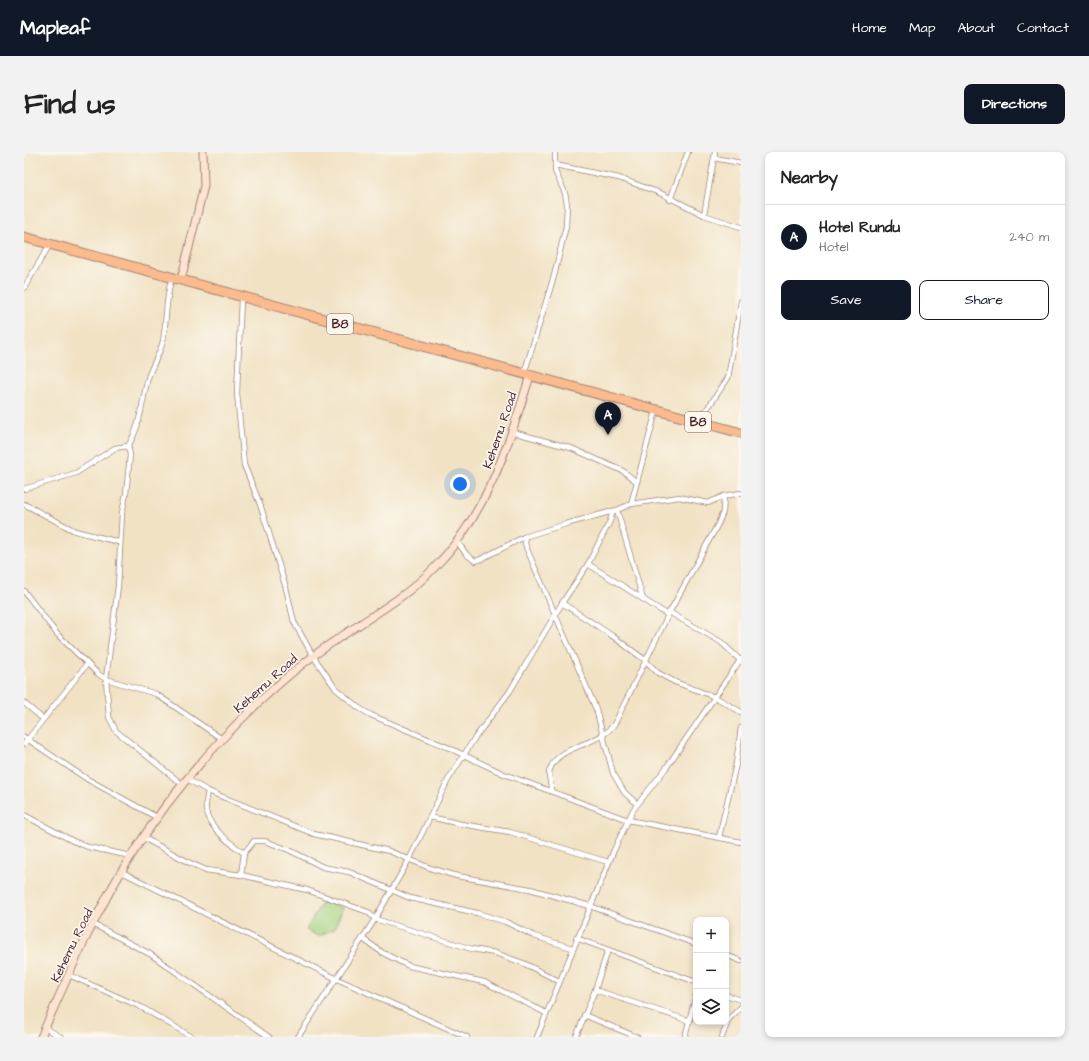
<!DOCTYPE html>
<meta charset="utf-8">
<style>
:root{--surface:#fff;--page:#f2f2f2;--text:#222;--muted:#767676;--line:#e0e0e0;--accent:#111827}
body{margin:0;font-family:"Architects Daughter",sans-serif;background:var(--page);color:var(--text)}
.controls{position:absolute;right:12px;bottom:12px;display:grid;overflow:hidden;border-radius:8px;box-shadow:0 2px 6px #0003}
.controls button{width:36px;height:36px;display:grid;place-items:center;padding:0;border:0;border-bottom:1px solid var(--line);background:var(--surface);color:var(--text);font:20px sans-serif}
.you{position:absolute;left:436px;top:332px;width:14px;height:14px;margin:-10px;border:3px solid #fff;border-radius:50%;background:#1a73e8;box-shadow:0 0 0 6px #1a73e833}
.badge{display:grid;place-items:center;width:26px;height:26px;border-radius:50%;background:var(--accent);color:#fff;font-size:13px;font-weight:700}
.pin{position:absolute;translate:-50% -33px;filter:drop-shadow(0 1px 2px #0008)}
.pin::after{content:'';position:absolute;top:21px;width:14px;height:12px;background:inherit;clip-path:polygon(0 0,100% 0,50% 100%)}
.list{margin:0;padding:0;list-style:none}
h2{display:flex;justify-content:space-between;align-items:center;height:52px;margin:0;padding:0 16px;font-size:17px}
h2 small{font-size:13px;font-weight:400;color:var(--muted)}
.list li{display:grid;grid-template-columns:26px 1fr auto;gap:12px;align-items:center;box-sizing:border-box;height:64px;padding:0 16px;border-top:1px solid var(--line)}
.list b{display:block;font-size:15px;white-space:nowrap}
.list p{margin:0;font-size:13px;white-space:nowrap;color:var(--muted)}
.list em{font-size:13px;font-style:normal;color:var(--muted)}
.actions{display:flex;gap:8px;padding:12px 16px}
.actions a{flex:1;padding:9px 0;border:1px solid var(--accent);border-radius:8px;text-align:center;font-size:14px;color:var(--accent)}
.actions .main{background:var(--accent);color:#fff}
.icon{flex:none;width:22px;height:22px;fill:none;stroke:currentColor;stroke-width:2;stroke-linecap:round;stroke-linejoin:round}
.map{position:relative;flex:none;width:717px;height:885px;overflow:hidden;border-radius:8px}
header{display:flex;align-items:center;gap:24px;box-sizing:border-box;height:56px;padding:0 20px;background:var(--accent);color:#fff}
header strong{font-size:19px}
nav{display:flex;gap:22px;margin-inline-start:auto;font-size:14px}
.intro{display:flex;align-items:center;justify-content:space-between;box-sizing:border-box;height:96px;padding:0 24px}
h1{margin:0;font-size:28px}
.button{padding:10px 18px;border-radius:8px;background:var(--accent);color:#fff;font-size:14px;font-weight:700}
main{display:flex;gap:24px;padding:0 24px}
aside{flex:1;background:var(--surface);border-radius:8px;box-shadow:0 2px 6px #0003}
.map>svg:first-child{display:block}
.green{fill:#a4d381;stroke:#777956}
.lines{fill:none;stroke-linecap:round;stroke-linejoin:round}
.street-casing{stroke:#9e8078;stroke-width:6}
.secondary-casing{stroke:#9e8078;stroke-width:9}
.highway-casing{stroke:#9e8078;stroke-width:11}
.street{stroke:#fff;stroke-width:4.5}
.secondary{stroke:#fde4d1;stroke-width:7}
.highway{stroke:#fbbb8d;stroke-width:9}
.labels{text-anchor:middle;stroke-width:3.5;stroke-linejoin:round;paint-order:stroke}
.shield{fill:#fbf7ec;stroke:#7f6065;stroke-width:1}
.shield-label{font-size:12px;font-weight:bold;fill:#4a1f2b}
.street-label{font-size:13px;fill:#4a1f2b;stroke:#fbf7ec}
</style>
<header>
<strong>Mapleaf</strong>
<nav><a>Home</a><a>Map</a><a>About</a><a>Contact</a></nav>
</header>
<div class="intro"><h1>Find us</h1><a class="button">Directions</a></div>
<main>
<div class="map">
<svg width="717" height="885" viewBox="0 0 717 885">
<rect width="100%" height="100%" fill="#fbf7ec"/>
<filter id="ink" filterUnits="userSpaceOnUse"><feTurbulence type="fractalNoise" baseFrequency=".025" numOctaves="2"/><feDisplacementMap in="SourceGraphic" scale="8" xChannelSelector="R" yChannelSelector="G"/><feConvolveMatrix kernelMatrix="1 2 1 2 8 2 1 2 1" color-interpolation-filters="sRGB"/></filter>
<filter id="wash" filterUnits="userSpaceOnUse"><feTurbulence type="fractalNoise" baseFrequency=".012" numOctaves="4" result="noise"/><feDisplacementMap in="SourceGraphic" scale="16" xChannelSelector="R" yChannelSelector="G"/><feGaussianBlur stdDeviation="0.9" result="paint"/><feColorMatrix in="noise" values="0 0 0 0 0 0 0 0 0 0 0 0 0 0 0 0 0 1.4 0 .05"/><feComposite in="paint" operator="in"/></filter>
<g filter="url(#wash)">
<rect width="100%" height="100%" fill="#f1e2c4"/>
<path class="green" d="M299,748L319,756L310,777L294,784L282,778Z"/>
</g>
<g filter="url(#ink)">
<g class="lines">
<g class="street-casing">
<g id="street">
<path d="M690,6L717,11"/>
<path d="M531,13L595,26L636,41L680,63L717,75"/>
<path d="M646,48L664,0"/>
<path d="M680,63L691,0"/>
<path d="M0,136L26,92"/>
<path d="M217,146L213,241L220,313L236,352L262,436L270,470L289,504L312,537L335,556L347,563L423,595L480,622L604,668L717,690"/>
<path d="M500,222L530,124L542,74L543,52L541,41L531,19V0"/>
<path d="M675,269L704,226L717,149"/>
<path d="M489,280L547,296L599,319L613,330"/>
<path d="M104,294L106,303L102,342L98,361L94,434L82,527L85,565L92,579L159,633"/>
<path d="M0,337L52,321L91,296L104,294C117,274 118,248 124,226C128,213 136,202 139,189C143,167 141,147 148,125"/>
<path d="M0,352L51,379L95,390"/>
<path d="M607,352L632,259"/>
<path d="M593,358L619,447"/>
<path d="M500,385L502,395L572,557L589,621L600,640L613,652"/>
<path d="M433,389L442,402L451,409L455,408L500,385L542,372L593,358L607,352L655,345L684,351L700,344L717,341"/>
<path d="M564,412L644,463"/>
<path d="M0,439L33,482L74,522L82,527L132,542L198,587"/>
<path d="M538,451L587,483L621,508L634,521L651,530L691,545L717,560"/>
<path d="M645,460L697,490L717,509"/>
<path d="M0,551L19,567"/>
<path d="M0,585L63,627L134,666"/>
<path d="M0,592L63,512"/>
<path d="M163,627L184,639L290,682L365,699L406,716L433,724L506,737L566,754L672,792"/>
<path d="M184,639C183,646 181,652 182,659C185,676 207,692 220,701"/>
<path d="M527,639C528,632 523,624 526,617C535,592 577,594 591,571L644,463L694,372L699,360L700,344"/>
<path d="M0,663L49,689L64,695L107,704"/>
<path d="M406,665L437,672L486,680L584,710"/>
<path d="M695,685L712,612L717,576"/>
<path d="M120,686L166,711L182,718L217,723L283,738L344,760L351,767L448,797L471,801L499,811L535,829"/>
<path d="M98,720L313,827L443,885"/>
<path d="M217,723L220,701L230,689H241L265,698L299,715L325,720L386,746L453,761L482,770L510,784L548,796"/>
<path d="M69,772L126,802L245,885"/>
<path d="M552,786L672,830"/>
<path d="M339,787L359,801L385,814L460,830L522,861"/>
<path d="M702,803L717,809"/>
<path d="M45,823L117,855L168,885"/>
<path d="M571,838L666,869"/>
<path d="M702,843L717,848"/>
<path d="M560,863L613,885"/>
<path d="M21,876L37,885"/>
<path d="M274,885L351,767L386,706L424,628L450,587L486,539L538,451L564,412L586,369L589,359"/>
<path d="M513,885L590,698L609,658L642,616L717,507"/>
<path d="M552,885L571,838L584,798"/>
<path d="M661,885L672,842"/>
<path d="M698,885L705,867L717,855"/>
</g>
</g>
<g class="secondary-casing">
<g id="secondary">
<path d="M157,128L180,34L179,0"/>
<path d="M17,885C44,824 71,760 107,704C134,661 166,621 201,584C228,556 257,528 288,505C328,474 376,452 411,415C463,362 484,294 506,224"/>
</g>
</g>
<g class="highway-casing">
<path id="highway" d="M0,85L717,281"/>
</g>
<use href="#street" class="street"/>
<use href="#secondary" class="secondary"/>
<use href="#highway" class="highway"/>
</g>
</g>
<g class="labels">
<g class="shield">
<rect x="303" y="162" width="26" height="20" rx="3"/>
<rect x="661" y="260" width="26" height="20" rx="3"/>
</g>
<g class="shield-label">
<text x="316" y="176">B8</text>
<text x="674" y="274">B8</text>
</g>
<g class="street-label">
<text transform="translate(475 278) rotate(-71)" y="5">Kehemu Road</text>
<text transform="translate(241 531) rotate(-42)" y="5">Kehemu Road</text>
<text transform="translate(47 793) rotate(-64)" y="5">Kehemu Road</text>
</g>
</g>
</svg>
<div class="controls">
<button>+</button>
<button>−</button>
<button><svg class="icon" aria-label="layers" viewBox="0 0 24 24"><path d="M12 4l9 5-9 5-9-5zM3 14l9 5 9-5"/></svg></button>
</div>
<div class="you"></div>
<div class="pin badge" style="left:584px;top:283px">A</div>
</div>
<aside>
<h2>Nearby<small></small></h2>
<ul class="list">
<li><span class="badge">A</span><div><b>Hotel Rundu</b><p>Hotel</p></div><em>240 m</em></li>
</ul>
<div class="actions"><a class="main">Save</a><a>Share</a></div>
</aside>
</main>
